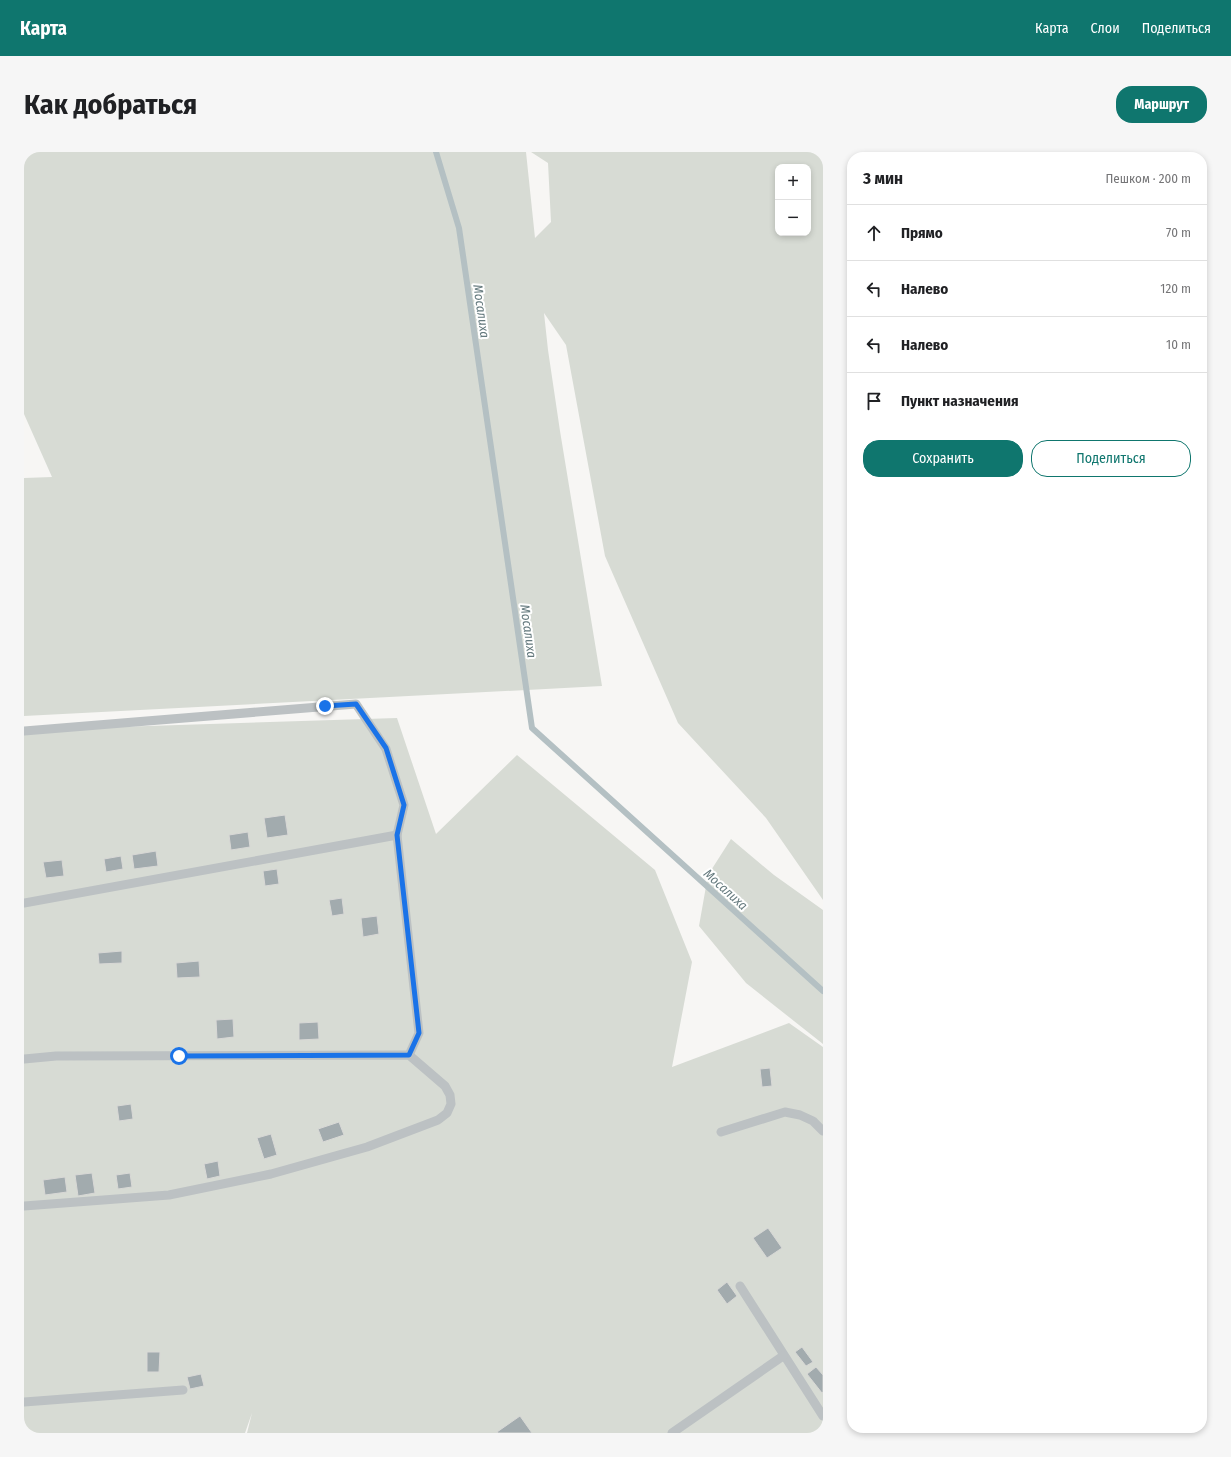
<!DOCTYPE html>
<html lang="ru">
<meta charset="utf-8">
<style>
:root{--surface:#fff;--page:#f6f6f6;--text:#202124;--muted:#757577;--line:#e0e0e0;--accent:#0f766e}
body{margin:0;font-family:"Fira Sans Condensed",sans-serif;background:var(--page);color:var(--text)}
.controls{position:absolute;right:12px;top:12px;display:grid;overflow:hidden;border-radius:8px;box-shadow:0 2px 6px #0003}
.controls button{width:36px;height:36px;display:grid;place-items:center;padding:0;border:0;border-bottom:1px solid var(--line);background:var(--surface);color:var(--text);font:20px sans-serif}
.stop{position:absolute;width:12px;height:12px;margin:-9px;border:3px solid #1a73e8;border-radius:50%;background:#fff}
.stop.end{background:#1a73e8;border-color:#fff;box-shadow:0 1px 4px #0008}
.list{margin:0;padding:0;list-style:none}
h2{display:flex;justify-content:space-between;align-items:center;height:52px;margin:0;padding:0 16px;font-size:17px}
h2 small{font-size:13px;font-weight:400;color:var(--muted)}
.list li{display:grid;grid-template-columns:26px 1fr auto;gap:12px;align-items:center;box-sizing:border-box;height:56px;padding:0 16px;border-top:1px solid var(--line)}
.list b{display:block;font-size:15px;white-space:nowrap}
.list em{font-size:13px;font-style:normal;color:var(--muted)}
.actions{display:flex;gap:8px;padding:12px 16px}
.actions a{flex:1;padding:9px 0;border:1px solid var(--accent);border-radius:16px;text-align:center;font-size:14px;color:var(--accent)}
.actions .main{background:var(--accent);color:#fff}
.icon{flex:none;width:22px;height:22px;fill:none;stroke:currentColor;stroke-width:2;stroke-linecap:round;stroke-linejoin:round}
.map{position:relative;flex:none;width:799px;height:1281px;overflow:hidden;border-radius:16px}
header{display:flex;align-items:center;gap:24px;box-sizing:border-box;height:56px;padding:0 20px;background:var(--accent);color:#fff}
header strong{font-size:19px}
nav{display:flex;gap:22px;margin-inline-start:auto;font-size:14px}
.intro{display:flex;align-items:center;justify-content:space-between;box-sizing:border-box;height:96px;padding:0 24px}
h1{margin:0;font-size:28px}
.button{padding:10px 18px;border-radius:16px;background:var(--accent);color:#fff;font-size:14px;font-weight:700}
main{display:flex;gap:24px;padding:0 24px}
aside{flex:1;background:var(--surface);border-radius:16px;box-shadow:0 2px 6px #0003}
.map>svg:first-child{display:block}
.green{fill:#d7dbd4;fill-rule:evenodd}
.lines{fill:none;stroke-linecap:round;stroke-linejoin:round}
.stream{stroke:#b4c0c3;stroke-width:6}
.building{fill:#a2abae;stroke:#d8d8d6}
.service{stroke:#bcc1c3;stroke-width:9}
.route{stroke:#1a73e8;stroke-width:5}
.labels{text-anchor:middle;stroke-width:4;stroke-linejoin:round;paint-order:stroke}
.water-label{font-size:13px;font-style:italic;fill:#657a7e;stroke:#fff}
</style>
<header>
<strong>Карта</strong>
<nav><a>Карта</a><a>Слои</a><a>Поделиться</a></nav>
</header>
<div class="intro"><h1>Как добраться</h1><a class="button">Маршрут</a></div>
<main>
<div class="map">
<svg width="799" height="1281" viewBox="0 0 799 1281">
<rect width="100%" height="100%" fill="#f7f6f4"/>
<g class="green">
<path d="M0,0H502L511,86L527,70L524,11L507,0H799V748L742,666L654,571L581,404L542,193L520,161L524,198L536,279L578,534L0,564V326L28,325L0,262ZM754,15H784V81H754Z"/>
<path d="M373,566L412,682L493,603L631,718L668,810L648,915L765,871L799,895V1281H223L228,1261L221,1281H0V578Z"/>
<path d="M707,687L750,723L799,758V892L722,831L675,774L684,723Z"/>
</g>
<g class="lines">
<path class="stream" d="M412,0L435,76L508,576L799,839"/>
</g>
<g class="building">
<path d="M261,663L264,683L243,686L240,666Z"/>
<path d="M224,680L226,695L207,698L205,683Z"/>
<path d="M132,699L134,714L110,717L108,703Z"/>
<path d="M97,704L99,717L82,720L80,707Z"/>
<path d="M38,708L40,724L22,726L19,710Z"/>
<path d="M253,717L255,732L241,734L239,719Z"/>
<path d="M318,746L320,762L308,764L305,748Z"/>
<path d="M353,764L355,782L339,785L337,766Z"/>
<path d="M98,799V811L75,812L74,801Z"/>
<path d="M175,809L176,825L153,826L152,811Z"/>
<path d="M209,867L210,885L193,887L192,868Z"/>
<path d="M294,870L295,887L275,888V871Z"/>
<path d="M746,916L748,934L738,935L736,917Z"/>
<path d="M107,952L109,967L95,969L93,954Z"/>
<path d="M315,970L320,983L299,990L294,977Z"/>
<path d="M247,982L253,1003L240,1007L233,986Z"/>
<path d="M194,1009L196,1024L183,1027L180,1012Z"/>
<path d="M68,1021L71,1041L54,1044L51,1023Z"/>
<path d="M106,1021L108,1035L94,1037L92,1023Z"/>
<path d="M41,1025L43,1040L21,1043L19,1028Z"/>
<path d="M744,1076L758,1096L743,1106L729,1086Z"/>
<path d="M703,1130L713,1144L703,1152L693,1138Z"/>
<path d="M778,1195L789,1210L782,1214L771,1200Z"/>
<path d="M123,1200H136L135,1220H123Z"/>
<path d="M792,1215L799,1223V1240L798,1241L783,1222Z"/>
<path d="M177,1222L180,1234L166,1237L163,1225Z"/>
<path d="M496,1264L508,1281H474L473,1280Z"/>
</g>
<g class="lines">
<g class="service">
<path d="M0,579L332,552L362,597L380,653L373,683"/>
<path d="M0,751L373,683L395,881L385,903"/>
<path d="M0,907L32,904L385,903L421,934L426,943L427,952L423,961L414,968L343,995L247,1022L145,1043L0,1054"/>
<path d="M697,980L761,960L776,963L789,969L799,979"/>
<path d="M716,1134L799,1264"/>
<path d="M0,1250L159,1238"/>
<path d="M648,1281L759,1204"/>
</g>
</g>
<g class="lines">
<path class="route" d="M155,904L385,903L395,881L373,683L380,653L362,596L332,552L301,554"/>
</g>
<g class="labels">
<g class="water-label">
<text transform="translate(458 159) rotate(82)" y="5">Мосалиха</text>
<text transform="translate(505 479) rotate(82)" y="5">Мосалиха</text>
<text transform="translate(702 737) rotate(42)" y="5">Мосалиха</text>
</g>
</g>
</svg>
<div class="controls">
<button>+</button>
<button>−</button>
</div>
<div class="stop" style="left:155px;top:904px"></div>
<div class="stop end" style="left:301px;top:554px"></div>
</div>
<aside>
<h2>3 мин<small>Пешком · 200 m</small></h2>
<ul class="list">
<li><svg class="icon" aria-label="ahead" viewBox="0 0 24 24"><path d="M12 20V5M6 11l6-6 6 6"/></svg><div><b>Прямо</b></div><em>70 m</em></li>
<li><svg class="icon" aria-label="left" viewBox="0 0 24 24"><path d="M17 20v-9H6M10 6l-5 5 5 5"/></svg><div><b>Налево</b></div><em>120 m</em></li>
<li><svg class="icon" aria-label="left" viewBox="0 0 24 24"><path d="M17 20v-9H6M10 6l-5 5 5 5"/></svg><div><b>Налево</b></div><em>10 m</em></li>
<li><svg class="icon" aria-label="arrive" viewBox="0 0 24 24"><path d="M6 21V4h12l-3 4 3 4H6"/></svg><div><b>Пункт назначения</b></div></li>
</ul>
<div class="actions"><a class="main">Сохранить</a><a>Поделиться</a></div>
</aside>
</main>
